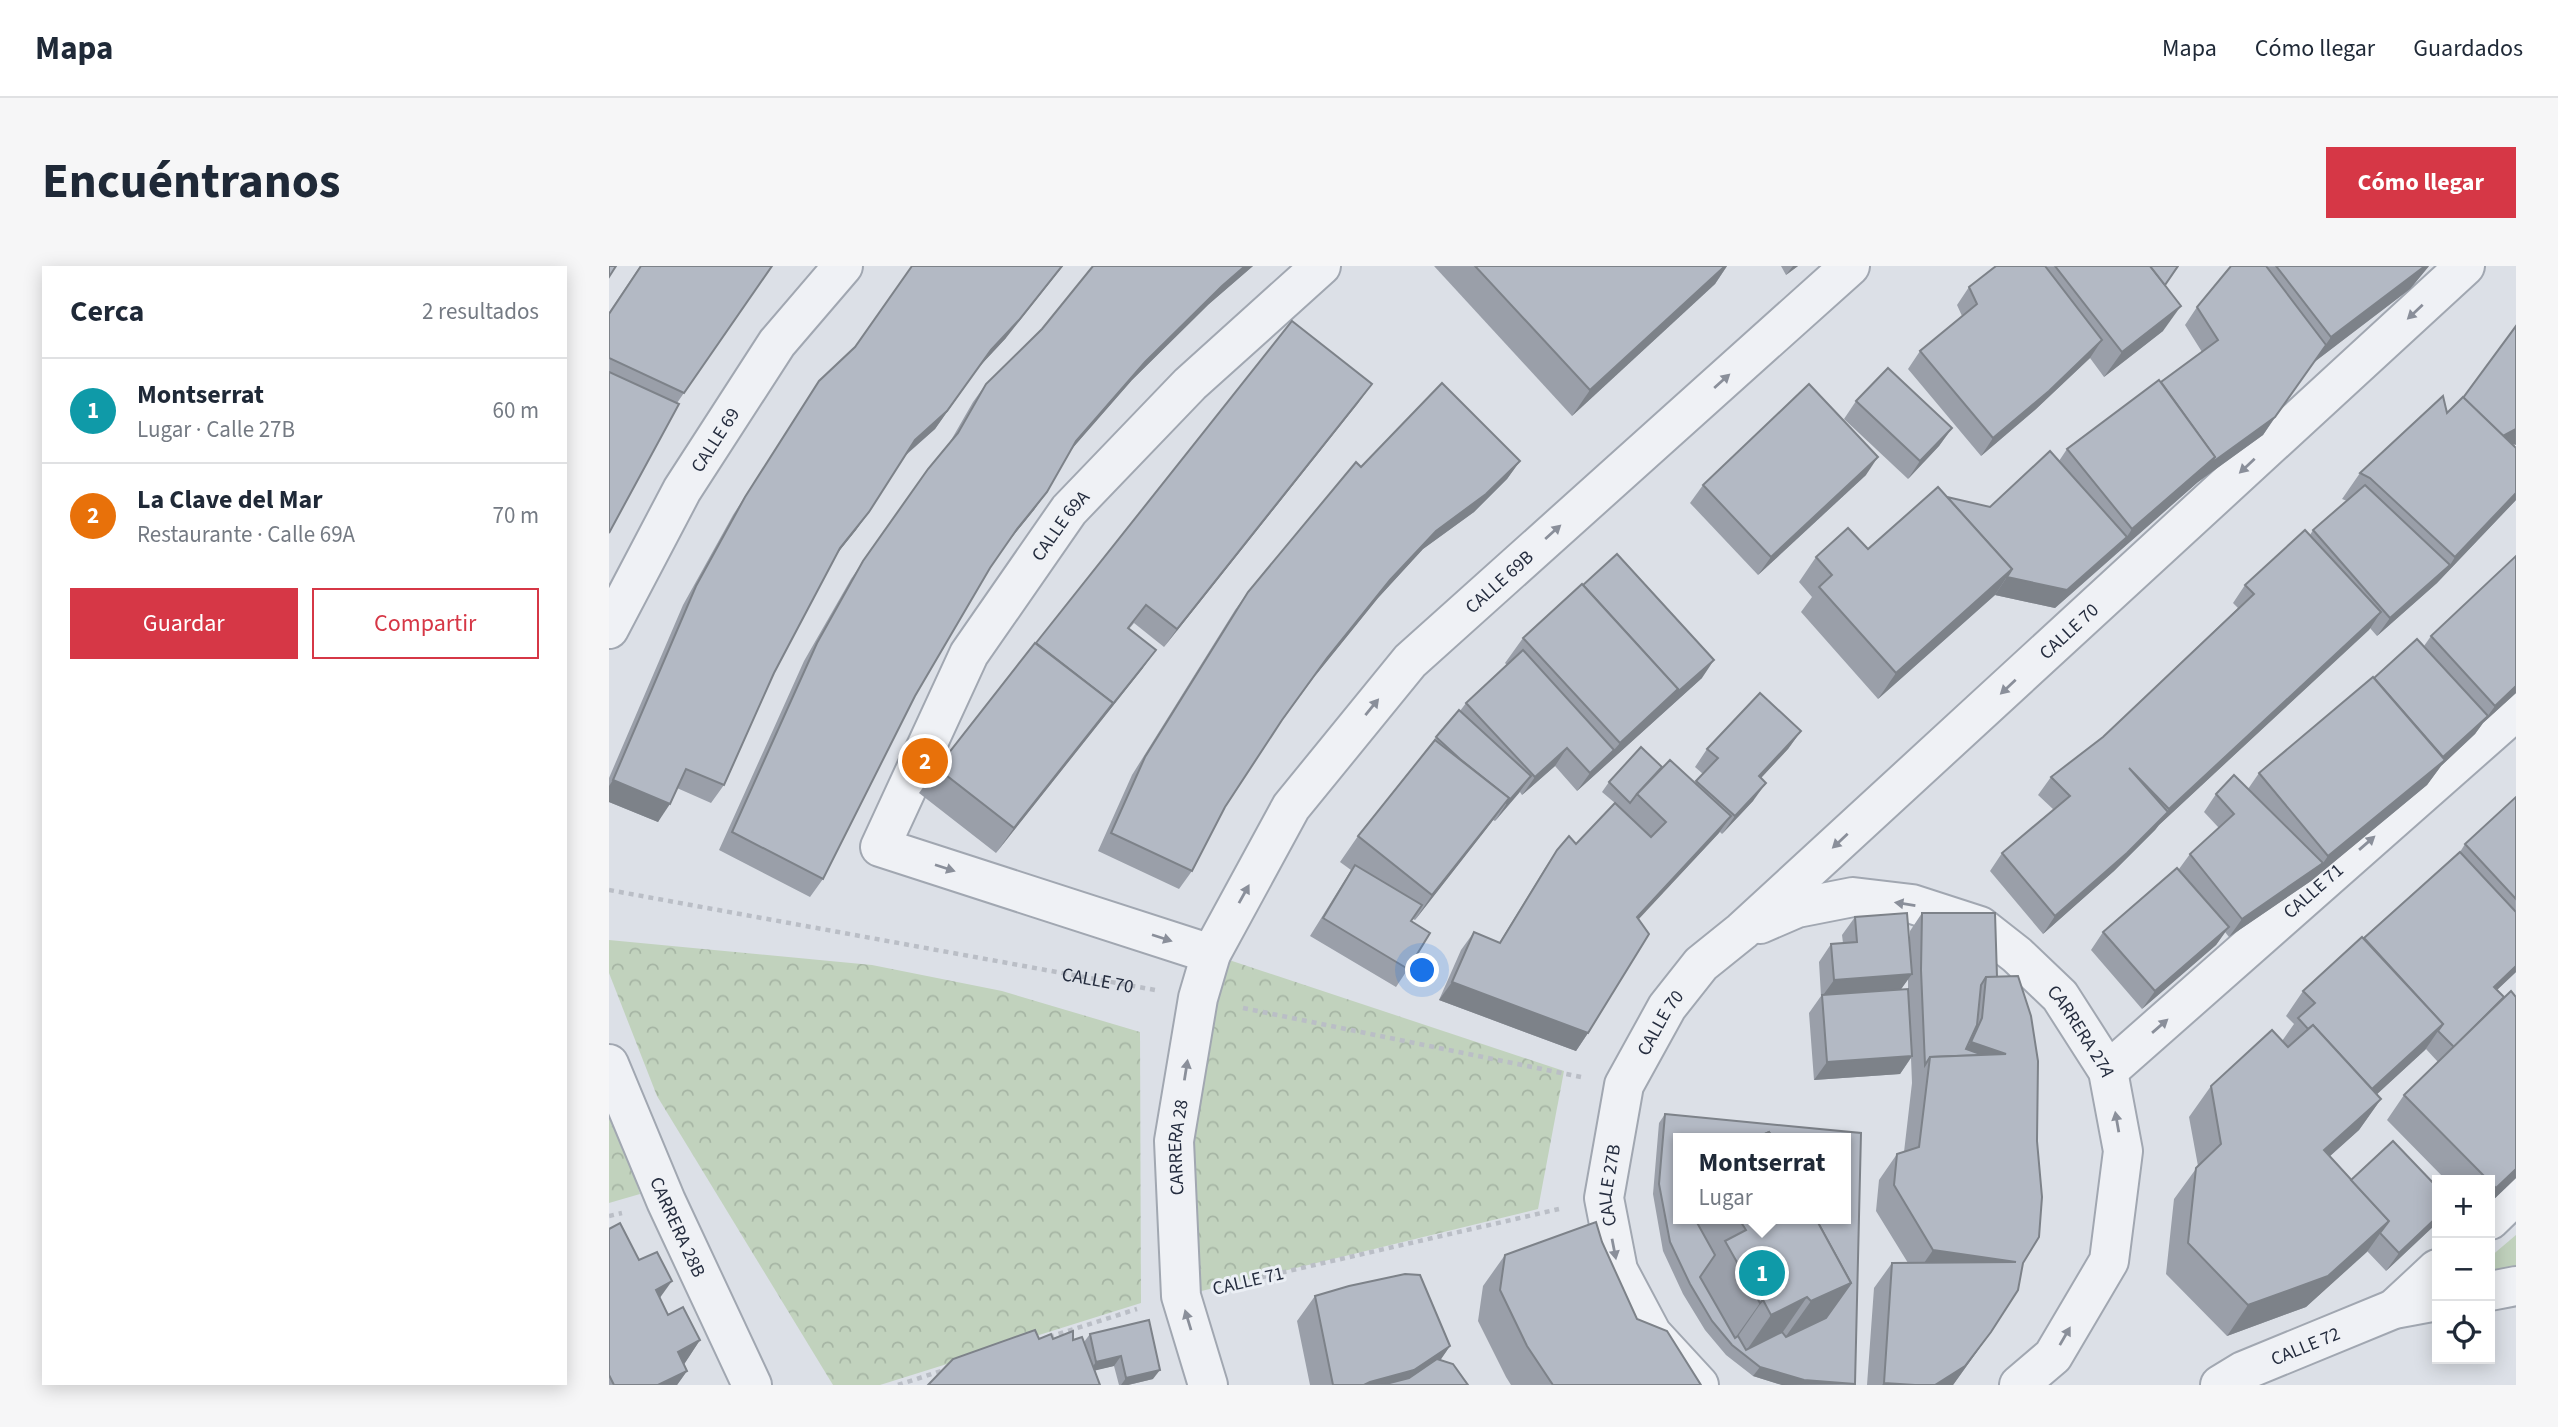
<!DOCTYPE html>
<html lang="es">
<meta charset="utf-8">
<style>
:root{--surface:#fff;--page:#f6f6f7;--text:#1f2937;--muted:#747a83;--line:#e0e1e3;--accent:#d63746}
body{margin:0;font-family:"Source Sans 3",sans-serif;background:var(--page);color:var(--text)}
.controls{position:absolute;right:21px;bottom:21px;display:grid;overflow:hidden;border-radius:0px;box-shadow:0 4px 18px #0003}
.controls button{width:63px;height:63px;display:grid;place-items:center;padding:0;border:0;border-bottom:2px solid var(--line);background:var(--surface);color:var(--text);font:35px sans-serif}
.you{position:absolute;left:814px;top:705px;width:24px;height:24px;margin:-18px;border:5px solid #fff;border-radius:50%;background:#1a73e8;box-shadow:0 0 0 10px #1a73e833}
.badge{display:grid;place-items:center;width:46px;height:46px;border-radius:50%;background:var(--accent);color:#fff;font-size:23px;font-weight:700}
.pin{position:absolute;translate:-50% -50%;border:4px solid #fff;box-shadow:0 2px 7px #0006}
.popup{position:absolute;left:1064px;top:867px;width:178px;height:91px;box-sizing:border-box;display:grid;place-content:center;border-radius:0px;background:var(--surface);filter:drop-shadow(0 2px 5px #0005);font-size:23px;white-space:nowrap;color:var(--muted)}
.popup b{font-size:26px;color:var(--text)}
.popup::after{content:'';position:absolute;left:50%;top:100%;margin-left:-14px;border:14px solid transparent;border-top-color:var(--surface)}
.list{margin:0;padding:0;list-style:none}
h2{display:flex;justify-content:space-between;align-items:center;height:91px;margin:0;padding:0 28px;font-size:30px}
h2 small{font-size:23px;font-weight:400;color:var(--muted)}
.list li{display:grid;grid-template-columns:46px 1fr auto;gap:21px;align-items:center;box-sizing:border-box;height:105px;padding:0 28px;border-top:2px solid var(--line)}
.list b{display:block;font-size:26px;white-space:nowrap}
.list p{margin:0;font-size:23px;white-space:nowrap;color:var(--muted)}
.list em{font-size:23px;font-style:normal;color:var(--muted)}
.actions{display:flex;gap:14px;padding:21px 28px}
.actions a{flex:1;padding:16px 0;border:2px solid var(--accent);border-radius:0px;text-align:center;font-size:24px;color:var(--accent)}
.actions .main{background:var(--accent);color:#fff}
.icon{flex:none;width:38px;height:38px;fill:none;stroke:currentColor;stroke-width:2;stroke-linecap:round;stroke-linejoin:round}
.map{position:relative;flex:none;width:1907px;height:1119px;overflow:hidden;border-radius:0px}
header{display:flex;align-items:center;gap:42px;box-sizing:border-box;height:98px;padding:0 35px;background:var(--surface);border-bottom:2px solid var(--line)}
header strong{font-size:33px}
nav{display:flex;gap:38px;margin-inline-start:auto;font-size:24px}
.intro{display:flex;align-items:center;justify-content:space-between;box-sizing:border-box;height:168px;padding:0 42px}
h1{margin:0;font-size:49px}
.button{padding:18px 32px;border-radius:0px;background:var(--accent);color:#fff;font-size:24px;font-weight:700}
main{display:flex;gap:42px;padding:0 42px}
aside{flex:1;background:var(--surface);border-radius:0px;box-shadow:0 4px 18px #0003}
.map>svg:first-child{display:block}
.grass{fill:#c1d2bd}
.park{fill:url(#park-crowns)}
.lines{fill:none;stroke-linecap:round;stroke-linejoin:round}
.minor-casing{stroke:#a1a7b1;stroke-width:42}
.tertiary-casing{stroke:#a1a7b1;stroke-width:42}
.path{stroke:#babec6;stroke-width:4.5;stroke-dasharray:5 5;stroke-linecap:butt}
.minor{stroke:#eff1f5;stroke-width:38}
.tertiary{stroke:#eff1f5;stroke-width:38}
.wall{fill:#9a9fa9;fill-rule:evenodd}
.shaded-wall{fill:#7d8289}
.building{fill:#b3b9c4;stroke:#7d8289;stroke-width:2;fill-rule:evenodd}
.oneway{fill:#8a8f9a}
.labels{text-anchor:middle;stroke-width:6;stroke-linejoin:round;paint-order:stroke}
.street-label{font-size:19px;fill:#252d3f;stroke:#ebeff5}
</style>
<header>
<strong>Mapa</strong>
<nav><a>Mapa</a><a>Cómo llegar</a><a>Guardados</a></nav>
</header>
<div class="intro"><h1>Encuéntranos</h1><a class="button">Cómo llegar</a></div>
<main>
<aside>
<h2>Cerca<small>2 resultados</small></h2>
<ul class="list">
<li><span class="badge" style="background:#0f9aa8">1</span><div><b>Montserrat</b><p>Lugar · Calle 27B</p></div><em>60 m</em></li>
<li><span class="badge" style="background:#e8710a">2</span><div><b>La Clave del Mar</b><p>Restaurante · Calle 69A</p></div><em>70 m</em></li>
</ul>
<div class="actions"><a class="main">Guardar</a><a>Compartir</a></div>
</aside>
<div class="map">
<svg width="1907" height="1119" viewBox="0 0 1907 1119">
<defs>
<pattern id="park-crowns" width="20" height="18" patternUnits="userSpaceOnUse" patternTransform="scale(1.75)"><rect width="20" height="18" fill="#c1d2bd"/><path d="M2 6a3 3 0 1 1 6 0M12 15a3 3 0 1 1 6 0" fill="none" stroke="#a6b5a4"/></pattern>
</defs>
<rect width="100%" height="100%" fill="#dce0e7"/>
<path class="grass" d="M1907,969V1002L1881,1008V991Z"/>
<g class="park">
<path d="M0,674L263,699L393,725L531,766L532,1037L271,1119H224L48,830L0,707Z"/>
<path d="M602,688L955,805L929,943L572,1030L576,862Z"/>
<path d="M0,834L31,928L0,937Z"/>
</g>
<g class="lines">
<g class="minor-casing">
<g id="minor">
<path id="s2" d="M1151,658L1188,642L1244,631L1303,638L1371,660L1408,689L1451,730L1499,805L1514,885L1500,995L1444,1090L1410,1119"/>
<path id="s3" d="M602,688L271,581L360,388L460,244L581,118L712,0"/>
<path id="s4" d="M1499,805L1907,445"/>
<path d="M1881,954L1907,929"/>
<path d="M1785,1043L1828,1003"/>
<path id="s5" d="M599,1119L572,1030L565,875L589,732L602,688L682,541L801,395L1241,0"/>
<path id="s6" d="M1090,1119L1043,1068L1009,1004L995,932L1015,819L1058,741L1092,698L1133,665L1856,0"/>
</g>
</g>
<g class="tertiary-casing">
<g id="tertiary">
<path id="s7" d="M0,363L73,224L168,77L234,0"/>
<path id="s8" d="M0,798L57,935L143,1119"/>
<path d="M1881,1025L1907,1020"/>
<path id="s9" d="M1611,1119L1634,1105L1785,1043L1828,1035"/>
</g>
</g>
<g class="path">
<path id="s1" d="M0,624L546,724"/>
<path d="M634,742L972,811"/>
<path d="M0,950L13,947"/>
<path d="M614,1020L950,943"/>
<path d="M440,1071L528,1043"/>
<path d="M289,1119L338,1103"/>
</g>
<use href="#minor" class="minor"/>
<use href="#tertiary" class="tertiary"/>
</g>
<g class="wall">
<path d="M31,0H163L68,137L0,267V46Z"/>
<path d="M484,0H644L600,38L523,114L461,185L425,244L398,277L381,302L306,430L214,613L201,631L110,584L195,395L242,313L319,203L341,176L364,136L377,118L433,63Z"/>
<path d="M825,0H1118L1106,18L963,150Z"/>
<path d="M1172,0H1189L1177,9Z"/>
<path d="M1387,0H1570L1556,19L1554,65L1495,111L1481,92L1427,143L1372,190L1299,103L1311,85L1353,50L1348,39L1360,21Z"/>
<path d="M1622,0H1820L1801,23L1704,97L1654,169L1589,216L1446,342L1386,329L1269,433L1192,346L1203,331L1190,316L1207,291L1259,283L1338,231L1381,241L1450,195L1458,183L1593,86L1576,59L1588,41Z"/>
<path d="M397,72L369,102L326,163L296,190L247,264L227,289L165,407L115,519L102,537L68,522L49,556L0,536V512L74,339L124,249L210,115L246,81Z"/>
<path d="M1247,135L1343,162L1330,180L1299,213L1235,153Z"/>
<path d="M750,136L555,381L525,357L520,363L534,402L387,587L310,527L328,502Z"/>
<path d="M1838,147L1903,178L1907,234L1828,317L1768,370L1761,362L1550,559L1546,564L1505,605L1434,668L1381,605L1393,587L1445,544L1429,529L1442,511L1494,471L1629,342L1624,337L1636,319L1701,269L1704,264L1738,235L1733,233L1751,207Z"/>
<path d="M911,195L898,213L865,246L814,283L769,332L706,410L669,460L616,541L583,605L570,623L489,585L523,509L626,344L639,326L752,201Z"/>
<path d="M1257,209L1149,309L1081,237L1094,219Z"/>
<path d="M1822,370L1907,427L1874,457L1866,468L1832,500L1818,519L1702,615L1620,671L1616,666L1607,679L1533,743L1482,684L1494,666L1570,603L1581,588L1610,562L1595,546L1607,528L1639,523L1650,507L1765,412L1815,380Z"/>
<path d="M914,372L1093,412L968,525L946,500L913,529L911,526L886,555L884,554L806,654L804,653L802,655L799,703L787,721L701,670L742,604L731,596L749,570L816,487L827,471L851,445L857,437L898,399L896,397Z"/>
<path d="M1192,465L1179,483L1152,512L1144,535L1113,568L1111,566L1029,653L979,767L967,785L830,734L852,684L865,666L890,677L936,602L948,584L967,578L1006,537L993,526L1000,516L1053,501L1086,517L1094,508L1086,501L1098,483Z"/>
<path d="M1907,531V706L1888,724L1907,912L1881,937V914H1837L1778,854L1795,829L1829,796L1817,783L1768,828L1772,833L1750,864L1720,891L1742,914L1828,957L1777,1005L1758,985L1697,1041L1618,1070L1557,1008L1565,933L1589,900L1580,851L1602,820L1673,775L1685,758L1677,750L1694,725L1851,586L1856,578Z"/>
<path d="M1313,647L1388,711L1414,997L1382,1066L1344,1119H1258L1265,1022L1283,997H1299L1267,945L1270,914L1288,888L1295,886L1303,817L1302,792L1291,808L1205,814L1200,747L1212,730L1210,696L1222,678L1234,677L1233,669L1246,651L1301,676V665ZM1299,713V733L1292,723Z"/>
<path d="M1056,848L1252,867L1246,1119H1173L1144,1110L1117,1089L1096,1064L1074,1028L1054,985L1044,928L1050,857ZM1069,872H1237V953H1069Z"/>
<path d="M0,963L30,994L59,1049L91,1074L75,1098L78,1105L68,1119H0Z"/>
<path d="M993,976L1028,1053L1092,1119H902L897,1111L869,1055L874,1020L896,989Z"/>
<path d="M706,1030L841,1080L831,1094L859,1119H701L688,1055Z"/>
<path d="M481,1068L544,1113L519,1119H510L505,1100L486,1104L430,1073L475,1076Z"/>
</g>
<g class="shaded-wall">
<path d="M453,0H454L397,72L369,102L326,163L293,192L306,174Z"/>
<path d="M636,0H644L600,38L523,114L454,193L467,175L536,96L613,20Z"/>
<path d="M1116,0H1118L1106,18L963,150L981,124Z"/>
<path d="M1184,0H1189L1177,9Z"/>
<path d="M1816,0H1820L1801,23L1704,97L1722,71Z"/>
<path d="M1572,40L1554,65L1495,111L1513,86Z"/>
<path d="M1493,74L1481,92L1427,143L1372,190L1384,172Z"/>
<path d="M763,118L750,136L555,381L568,363Z"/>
<path d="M1666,151L1654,169L1589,216L1506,289L1523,263L1606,191Z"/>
<path d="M1343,162L1330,180L1299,213L1311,195Z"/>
<path d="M1907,163V179L1886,174Z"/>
<path d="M1269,191L1257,209L1149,309L1162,291Z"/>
<path d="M911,195L898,213L865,246L814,283L769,332L706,410L718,392L781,314L827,265Z"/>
<path d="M438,226L425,244L395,281L408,263Z"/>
<path d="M1907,227V234L1828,317L1768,370L1781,352L1841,299L1846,291Z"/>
<path d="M260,246L247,264L218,300L231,282Z"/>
<path d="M1518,271L1506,289L1446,342L1386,329L1398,311Z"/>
<path d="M1403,303L1386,329L1269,433L1287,407Z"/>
<path d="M1772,346L1760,364L1550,559L1546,564L1505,605L1434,668L1446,650Z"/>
<path d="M547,384L534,402L387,587L405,562Z"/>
<path d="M1105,394L1093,412L968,525L981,507L1005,484L1011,477L1069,423Z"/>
<path d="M1907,420V427L1874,457L1866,468L1832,500L1818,519L1702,615L1620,671L1633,653L1714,597L1719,590L1830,495L1878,451L1886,440Z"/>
<path d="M1192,465L1179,483L1137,528L1150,510Z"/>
<path d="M958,482L946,500L913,529L926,511Z"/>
<path d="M922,510L909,528L886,555L898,537Z"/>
<path d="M4,514L61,538L49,556L0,536V520Z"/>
<path d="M1157,517L1144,535L1113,568L1126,550Z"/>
<path d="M900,532L882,557L806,654L823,629Z"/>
<path d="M1122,550L1109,568L1015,669L1028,651Z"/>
<path d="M1620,661L1607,679L1533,743L1546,725Z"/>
<path d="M1907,700V706L1872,739L1885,721Z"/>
<path d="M1303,708L1290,726L1212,732L1225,714Z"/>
<path d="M843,716L979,767L967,785L830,734Z"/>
<path d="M1834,758L1816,784L1741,853L1758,827Z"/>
<path d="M1362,776L1397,788L1347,797Z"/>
<path d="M1303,790L1291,808L1205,814L1218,796Z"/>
<path d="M1772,833L1750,864L1693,915L1715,884Z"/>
<path d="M1907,903V912L1881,937V932L1887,922Z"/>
<path d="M1828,951V957L1777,1005L1790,987Z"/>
<path d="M1780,955L1758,986L1697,1041L1618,1070L1639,1039Z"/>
<path d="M1324,984L1407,996L1306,1010Z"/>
<path d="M63,1015L45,1040L47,1024Z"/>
<path d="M1242,1017L1210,1062L1170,1080L1202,1035Z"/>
<path d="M1198,1031L1167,1076L1135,1088L1162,1049Z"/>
<path d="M1154,1034L1123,1079L1122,1078L1151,1037Z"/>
<path d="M1382,1066L1344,1119H1326Z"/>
<path d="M91,1074L74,1100L69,1086Z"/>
<path d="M841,1080L824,1105L803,1119H755Z"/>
<path d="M512,1090L505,1100L480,1106L487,1096Z"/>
<path d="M1151,1101L1246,1118L1173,1119L1144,1110Z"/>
<path d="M551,1104L544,1113L519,1119H512L517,1112Z"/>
<path d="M78,1105L68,1119H49Z"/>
<path d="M1275,1117L1306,1119H1273Z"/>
</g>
<g class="building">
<path d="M0,0H7L0,11Z"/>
<path d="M32,0H163L75,127L0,92V48Z"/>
<path d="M303,0H453L410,54L382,84L338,145L306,174L260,246L231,282L165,407L115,519L77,503L61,538L4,514L87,320L136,231L210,115L246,81Z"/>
<path d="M484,0H636L613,20L536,96L467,175L438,226L408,263L381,302L306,430L214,613L123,566L208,377L254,295L319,203L349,167L377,118L433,63Z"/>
<path d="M866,0H1116L981,124Z"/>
<path d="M1387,0H1436L1493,74L1440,125L1384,172L1311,85L1368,38L1360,21Z"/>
<path d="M1446,0H1541L1572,40L1513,86Z"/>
<path d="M1541,0H1569L1556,19Z"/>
<path d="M1622,0H1657L1717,79L1666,151L1601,198L1606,191L1552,116L1609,74L1588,41Z"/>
<path d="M1667,0H1816L1722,71Z"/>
<path d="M683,55L763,118L568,363L537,339L519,362L547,384L499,444L504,437L427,377Z"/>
<path d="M1907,60V163L1894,170L1854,132Z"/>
<path d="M1279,102L1343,162L1311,195L1247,135Z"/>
<path d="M0,106L70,138L0,267Z"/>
<path d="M1550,114L1606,191L1523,263L1458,183Z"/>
<path d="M833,117L911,195L877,228L827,265L781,314L718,392L673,454L616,541L583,605L502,567L536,491L639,326L747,196L752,201Z"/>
<path d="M1200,118L1269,191L1162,291L1094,219Z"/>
<path d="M1834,130L1838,147L1854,131L1907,182V227L1846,291L1761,212L1751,207Z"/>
<path d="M1441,185L1518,271L1458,324L1398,311L1403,303L1338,231L1381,241Z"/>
<path d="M1756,219L1841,299L1781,352L1704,264Z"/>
<path d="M1329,221L1403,303L1287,407L1210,321L1223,309L1207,291L1239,262L1259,283Z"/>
<path d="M1696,264L1772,346L1560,543L1520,502L1559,546L1518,587L1446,650L1393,587L1461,530L1442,511L1494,471L1645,328L1636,319Z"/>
<path d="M1008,288L1105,394L1064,430L1069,423L974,319Z"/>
<path d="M1907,290V420L1886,440L1822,370Z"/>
<path d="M973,318L1069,423L1011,477L914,372Z"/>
<path d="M1808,373L1879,450L1834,491L1765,412Z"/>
<path d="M426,377L504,437L405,562L328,502Z"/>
<path d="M914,384L1005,484L981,507L958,482L926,511L857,437Z"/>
<path d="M1764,411L1836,494L1719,590L1650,507Z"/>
<path d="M1151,427L1192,465L1150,510L1157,517L1126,550L1087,515L1109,492L1098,483Z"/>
<path d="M850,444L922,510L898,537L897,535L900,532L851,493L827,471Z"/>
<path d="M826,474L900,532L823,629L749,570Z"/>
<path d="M1032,481L1053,501L1028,528L1021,537L1000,516Z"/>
<path d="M1061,494L1122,550L1028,651L1040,668L979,767L843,716L865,666L891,677L948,584L960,570L967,578L1006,537L1042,571L1057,556L1028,528Z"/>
<path d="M1625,509L1714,597L1633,653L1581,588L1625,548L1607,528Z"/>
<path d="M1907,531V633L1856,578Z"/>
<path d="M1851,586L1907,646V700L1885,721L1895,731L1845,781L1829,765L1834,758L1755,672Z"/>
<path d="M746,599L813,639L802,655L821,667L799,703L714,652Z"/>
<path d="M1568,602L1620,661L1546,725L1494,666Z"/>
<path d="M1298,647L1303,708L1225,714L1222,678L1248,676L1246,651Z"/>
<path d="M1313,647H1386L1388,711H1377L1372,719L1368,759L1357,783L1374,789L1321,791L1316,799L1312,704Z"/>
<path d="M1753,671L1834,758L1763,823L1704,759L1699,763L1689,752L1706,737L1694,725Z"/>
<path d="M1409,710L1422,750L1429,795L1428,875L1433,931L1430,971L1414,997L1409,1024L1382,1066L1356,1100L1326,1119H1306L1275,1117L1283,997L1407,996L1324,984L1285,919L1288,888L1310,881L1321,791L1397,788L1362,776L1373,752L1377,711Z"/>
<path d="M1299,723L1303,790L1218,796L1213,729Z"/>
<path d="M1902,725L1907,731V903L1887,922L1881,916V914H1879L1795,829Z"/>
<path d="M1704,759L1772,833L1715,884L1780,955L1719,1010L1639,1039L1579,977L1587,902L1612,878L1602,820L1663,764L1679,781Z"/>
<path d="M1056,848L1252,867L1246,1118L1195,1114L1151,1101L1123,1079L1103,1055L1081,1018L1061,976L1050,918ZM1160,866L1164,872H1237V953H1207L1242,1017L1217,1052L1177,1071L1173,1066L1137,1084L1129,1070L1126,1072L1091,1011L1106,989L1086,953H1069V872H1147Z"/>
<path d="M1160,866L1164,872H1147Z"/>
<path d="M1784,875L1828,921V951L1790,987L1771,967L1780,955L1742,914Z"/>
<path d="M1130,953H1207L1242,1017L1202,1035L1198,1031L1162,1049L1154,1034L1151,1037L1116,975L1137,964Z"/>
<path d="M987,956L993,976L1028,1053L1058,1065L1092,1119H944L918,1080L891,1024L896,989Z"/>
<path d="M11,957L30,994L48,986L63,1015L47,1024L59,1049L74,1041L91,1074L69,1086L78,1105L49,1119H5L0,1109V963Z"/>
<path d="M796,1008L811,1009L841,1080L805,1104L761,1116L755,1119H724L706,1030L740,1020Z"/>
<path d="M540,1054L551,1104L517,1112L512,1090L487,1096L481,1068Z"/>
<path d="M426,1064L430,1073L442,1068L444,1073L464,1065V1074L473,1071L491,1119H319L344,1093Z"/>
<path d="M828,1093L844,1098L859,1119H773L800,1112Z"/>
</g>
<defs><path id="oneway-solid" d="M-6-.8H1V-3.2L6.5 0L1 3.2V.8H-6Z" transform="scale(1.75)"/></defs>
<g class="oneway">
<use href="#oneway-solid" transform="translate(1806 46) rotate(137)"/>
<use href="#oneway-solid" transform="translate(1113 115) rotate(-42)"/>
<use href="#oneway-solid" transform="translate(1638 200) rotate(137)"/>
<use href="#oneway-solid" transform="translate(944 266) rotate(-42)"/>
<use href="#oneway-solid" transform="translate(1399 421) rotate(137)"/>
<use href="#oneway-solid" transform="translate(763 441) rotate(-51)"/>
<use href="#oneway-solid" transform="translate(1231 575) rotate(137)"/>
<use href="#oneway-solid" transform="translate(1758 577) rotate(-41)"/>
<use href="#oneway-solid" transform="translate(336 602) rotate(18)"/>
<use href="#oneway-solid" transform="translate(635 628) rotate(-61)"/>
<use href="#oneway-solid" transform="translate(1296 638) rotate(-171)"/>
<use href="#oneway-solid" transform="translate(553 672) rotate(18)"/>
<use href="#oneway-solid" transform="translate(1551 760) rotate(-41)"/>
<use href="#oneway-solid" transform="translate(577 804) rotate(-81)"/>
<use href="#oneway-solid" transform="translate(1508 856) rotate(-100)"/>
<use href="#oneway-solid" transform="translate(1005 983) rotate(79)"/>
<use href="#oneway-solid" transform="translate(579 1054) rotate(-107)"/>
<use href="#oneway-solid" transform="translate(1456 1070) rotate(-60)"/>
</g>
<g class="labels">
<g class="street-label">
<text dy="7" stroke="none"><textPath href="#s7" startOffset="217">CALLE 69</textPath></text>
<text dy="7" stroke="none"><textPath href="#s3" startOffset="718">CALLE 69A</textPath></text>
<text dy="7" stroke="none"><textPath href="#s5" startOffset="914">CALLE 69B</textPath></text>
<text dy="7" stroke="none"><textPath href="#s6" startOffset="970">CALLE 70</textPath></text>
<text dy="7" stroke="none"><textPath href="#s4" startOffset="273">CALLE 71</textPath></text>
<text dy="7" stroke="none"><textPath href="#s1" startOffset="497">CALLE 70</textPath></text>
<text dy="7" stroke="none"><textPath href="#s6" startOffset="402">CALLE 70</textPath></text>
<text dy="7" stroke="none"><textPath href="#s2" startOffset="376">CARRERA 27A</textPath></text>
<text dy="7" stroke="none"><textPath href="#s5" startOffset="242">CARRERA 28</textPath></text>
<text dy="7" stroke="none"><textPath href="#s6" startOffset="228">CALLE 27B</textPath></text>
<text dy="7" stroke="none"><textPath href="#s8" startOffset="177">CARRERA 28B</textPath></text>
<text transform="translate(639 1014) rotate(-13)" y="7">CALLE 71</text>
<text dy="7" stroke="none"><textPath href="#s9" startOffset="94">CALLE 72</textPath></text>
</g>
</g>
</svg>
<div class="controls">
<button>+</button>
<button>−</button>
<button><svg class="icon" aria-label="locate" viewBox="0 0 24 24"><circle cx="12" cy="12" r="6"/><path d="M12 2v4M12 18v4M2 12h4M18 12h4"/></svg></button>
</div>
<div class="you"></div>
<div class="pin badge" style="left:1153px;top:1007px;background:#0f9aa8">1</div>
<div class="popup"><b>Montserrat</b>Lugar</div>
<div class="pin badge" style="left:316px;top:495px;background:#e8710a">2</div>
</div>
</main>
